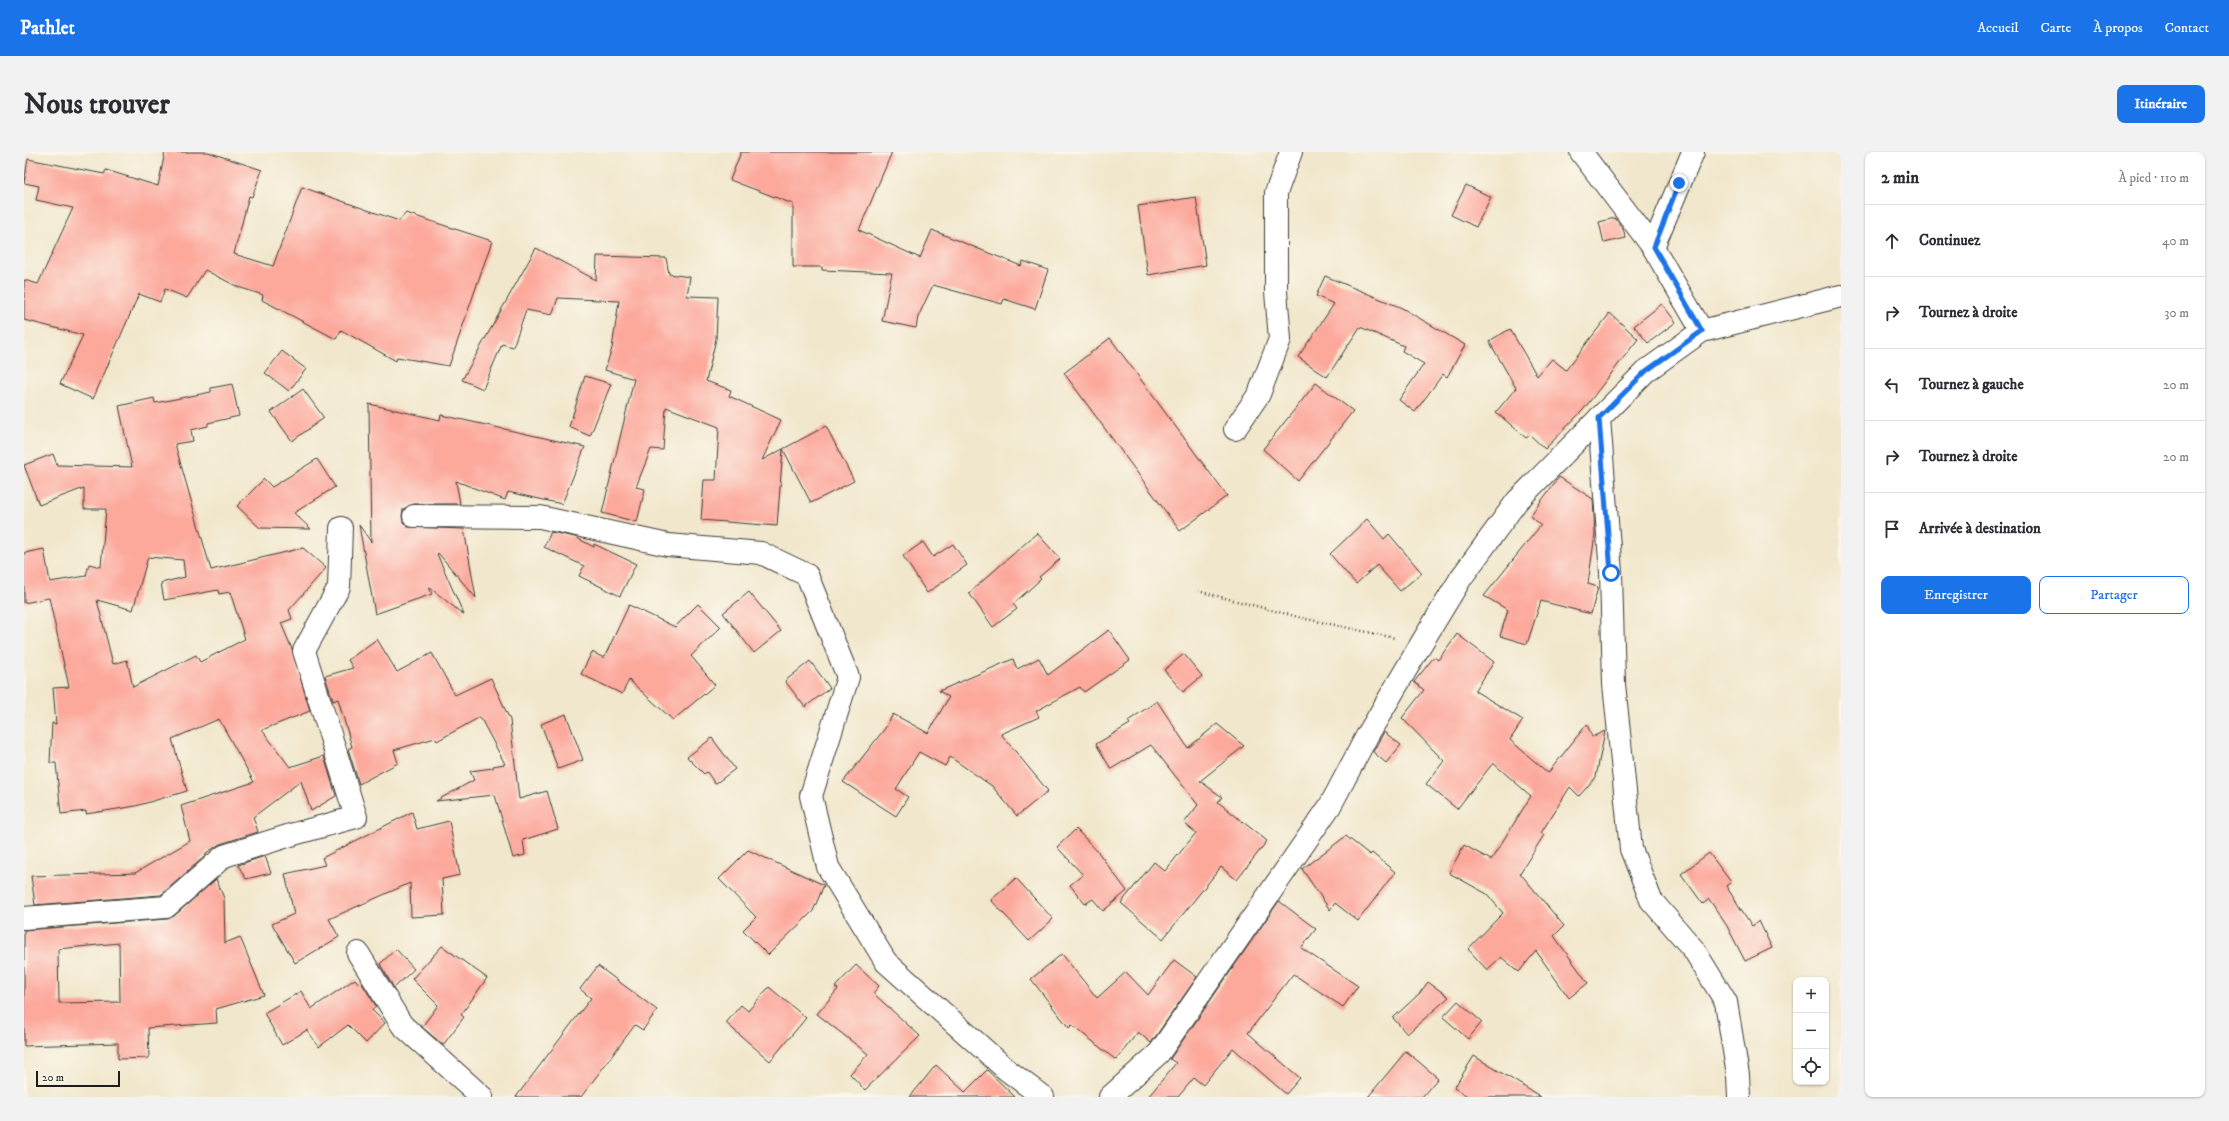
<!DOCTYPE html>
<html lang="fr">
<meta charset="utf-8">
<style>
:root{--surface:#fff;--page:#f2f2f3;--text:#2b2b33;--muted:#7c7c81;--line:#e1e1e2;--accent:#1a73e8}
body{margin:0;font-family:"IM FELL DW Pica",serif;background:var(--page);color:var(--text)}
.controls{position:absolute;right:12px;bottom:12px;display:grid;overflow:hidden;border-radius:8px;box-shadow:0 1px 3px #0004}
.controls button{width:36px;height:36px;display:grid;place-items:center;padding:0;border:0;border-bottom:1px solid var(--line);background:var(--surface);color:var(--text);font:20px sans-serif}
.scale{position:absolute;left:12px;bottom:10px;width:84px;box-sizing:border-box;padding-left:4px;border:2px solid #1c1c1c;border-top:0;font-size:11px;line-height:14px;white-space:nowrap;color:#1c1c1c;-webkit-text-stroke:3px #fbf7ec;paint-order:stroke}
.stop{position:absolute;width:12px;height:12px;margin:-9px;border:3px solid #1a73e8;border-radius:50%;background:#fff}
.stop.end{background:#1a73e8;border-color:#fff;box-shadow:0 1px 4px #0008}
.list{margin:0;padding:0;list-style:none}
h2{display:flex;justify-content:space-between;align-items:center;height:52px;margin:0;padding:0 16px;font-size:17px}
h2 small{font-size:13px;font-weight:400;color:var(--muted)}
.list li{display:grid;grid-template-columns:26px 1fr auto;gap:12px;align-items:center;box-sizing:border-box;height:72px;padding:0 16px;border-top:1px solid var(--line)}
.list b{display:block;font-size:15px;white-space:nowrap}
.list em{font-size:13px;font-style:normal;color:var(--muted)}
.actions{display:flex;gap:8px;padding:12px 16px}
.actions a{flex:1;padding:9px 0;border:1px solid var(--accent);border-radius:8px;text-align:center;font-size:14px;color:var(--accent)}
.actions .main{background:var(--accent);color:#fff}
.icon{flex:none;width:22px;height:22px;fill:none;stroke:currentColor;stroke-width:2;stroke-linecap:round;stroke-linejoin:round}
.map{position:relative;flex:none;width:1817px;height:945px;overflow:hidden;border-radius:8px}
header{display:flex;align-items:center;gap:24px;box-sizing:border-box;height:56px;padding:0 20px;background:var(--accent);color:#fff}
header strong{font-size:19px}
nav{display:flex;gap:22px;margin-inline-start:auto;font-size:14px}
.intro{display:flex;align-items:center;justify-content:space-between;box-sizing:border-box;height:96px;padding:0 24px}
h1{margin:0;font-size:28px}
.button{padding:10px 18px;border-radius:8px;background:var(--accent);color:#fff;font-size:14px;font-weight:700}
main{display:flex;gap:24px;padding:0 24px}
aside{flex:1;background:var(--surface);border-radius:8px;box-shadow:0 1px 3px #0004}
.map>svg:first-child{display:block}
.building{fill:#fca99c;fill-rule:evenodd}
.lines{fill:none;stroke-linecap:round;stroke-linejoin:round}
.minor-casing{stroke:#3c3a36;stroke-width:24}
.path{stroke:#3c3a36;stroke-width:2.5;stroke-dasharray:1 3;stroke-linecap:butt}
.minor{stroke:#fff;stroke-width:22}
.route{stroke:#1a73e8;stroke-width:5}
</style>
<header>
<strong>Pathlet</strong>
<nav><a>Accueil</a><a>Carte</a><a>À propos</a><a>Contact</a></nav>
</header>
<div class="intro"><h1>Nous trouver</h1><a class="button">Itinéraire</a></div>
<main>
<div class="map">
<svg width="1817" height="945" viewBox="0 0 1817 945">
<rect width="100%" height="100%" fill="#fbf7ec"/>
<filter id="ink" filterUnits="userSpaceOnUse"><feTurbulence type="fractalNoise" baseFrequency=".025" numOctaves="2"/><feDisplacementMap in="SourceGraphic" scale="8" xChannelSelector="R" yChannelSelector="G"/><feConvolveMatrix kernelMatrix="1 2 1 2 8 2 1 2 1" color-interpolation-filters="sRGB"/></filter>
<filter id="wash" filterUnits="userSpaceOnUse"><feTurbulence type="fractalNoise" baseFrequency=".012" numOctaves="4" result="noise"/><feDisplacementMap in="SourceGraphic" scale="16" xChannelSelector="R" yChannelSelector="G"/><feGaussianBlur stdDeviation="0.9" result="paint"/><feColorMatrix in="noise" values="0 0 0 0 0 0 0 0 0 0 0 0 0 0 0 0 0 1.4 0 .05"/><feComposite in="paint" operator="in"/></filter>
<g filter="url(#wash)">
<rect width="100%" height="100%" fill="#f1e7cc"/>
<g id="blocks">
<g class="building">
<path d="M141,0H184L238,18L228,45L225,44L210,102L249,114L278,35L375,69L382,61L468,89L425,214L373,205L372,209L317,178L312,187L238,148L239,143L214,135L181,118L163,146L141,137L136,150L115,142L69,247L36,232L59,183L0,168V128L14,132L49,56L12,48L15,34L0,31L4,7L80,22L82,18L134,34Z"/>
<path d="M717,0H868L835,78L896,106L908,78L997,114L999,109L1024,118L1011,157L980,147L978,152L909,133L894,165L892,176L858,169L868,121L798,118V115H769V52L706,28Z"/>
<path d="M1442,33L1467,45L1452,75L1427,63Z"/>
<path d="M1172,45L1182,113L1124,123L1114,54Z"/>
<path d="M1591,66L1599,77L1602,86L1580,91L1575,70Z"/>
<path d="M512,96L572,128L573,104L642,106L645,122L666,125L663,144L694,145L692,187L682,229L707,238L705,244L757,268L738,308L759,297L753,374L677,368L680,328H692L695,275L642,255L639,298L627,297L612,335L621,337L613,370L578,361L610,227L581,218L588,196L595,149L534,146L528,163L502,158L489,195L478,192L459,237L438,228Z"/>
<path d="M1301,124L1378,156L1441,193L1423,225L1419,222L1391,260L1375,248L1400,212L1378,199L1380,194L1336,175L1303,225L1274,205L1310,152L1292,144Z"/>
<path d="M1638,152L1652,170L1624,191L1610,174Z"/>
<path d="M1586,161L1614,187L1559,258L1521,297L1506,283L1502,286L1472,260L1492,236L1465,189L1486,177L1513,224L1528,207L1542,218Z"/>
<path d="M1086,186L1203,344L1156,379L1040,221Z"/>
<path d="M258,199L282,217L265,239L241,221Z"/>
<path d="M561,224L587,232L566,284L545,275Z"/>
<path d="M1292,231L1329,259L1274,329L1239,297Z"/>
<path d="M208,232L215,264L184,271V274L167,278L169,289L151,292L187,418L279,396L302,416L265,458L268,467L257,471L268,497L286,559L238,578L266,615L300,604L312,644L287,659L277,629L229,665L234,680L196,692L182,701V703L137,743L11,753L7,724L111,721L166,689L157,654L230,630L195,567L148,587L163,639L112,654L62,662V659L37,662L32,611H26L28,571L32,572L29,536L45,535L25,446L0,451V401L20,397L26,430L62,424L65,412L77,415L82,357H60V336L15,353L0,313L29,302L33,313L108,315L95,254L130,246L131,251L187,240V236ZM124,405L159,408L161,425L137,431L140,448L194,438L195,442L206,440L221,487L176,510L172,503L109,535L103,508L89,512L73,448L109,458Z"/>
<path d="M279,237L300,266L268,289L247,260Z"/>
<path d="M345,252L416,268L417,263L561,295L538,352L484,340L481,348L432,329L436,352H390L379,357L378,364L379,370L384,375L440,377L452,446L414,401L413,402L440,463L405,435L408,442L351,462L335,373L347,390Z"/>
<path d="M802,274L830,329L787,351L759,297Z"/>
<path d="M293,307L311,335L270,361L287,377L236,376L213,354L240,327L248,335Z"/>
<path d="M1535,325L1569,347L1571,382L1564,432L1574,435L1567,462L1517,449L1503,492L1476,484L1484,458L1460,444L1517,373L1506,364Z"/>
<path d="M1343,367L1360,387L1365,382L1398,421L1376,439L1353,413L1332,432L1306,402Z"/>
<path d="M527,380L551,385L570,395V392L612,412L596,444L555,424L560,414L520,395Z"/>
<path d="M1013,381L1036,407L1015,425L1017,427L989,452L993,457L969,475L945,441Z"/>
<path d="M899,390L909,405L929,392L943,413L903,441L879,404Z"/>
<path d="M725,440L757,479L730,501L699,461Z"/>
<path d="M674,452L697,475L667,504L691,533L649,568L605,528L598,542L557,522L568,500L580,506L605,453L651,475Z"/>
<path d="M1085,478L1106,508L1060,540L1056,535L1012,559L1015,565L977,582L1024,639L993,664L968,634L926,605L921,614L895,600L872,637L884,645L872,664L819,630L862,575L869,562L904,581L925,545L915,539L989,507L993,517L1015,506L1024,523Z"/>
<path d="M1433,482L1470,510L1451,539L1499,568L1486,588L1524,621L1563,572L1568,585L1581,579L1572,625L1555,644L1546,635L1517,681L1520,683L1496,721L1540,774L1530,784L1564,831L1545,846L1512,799L1495,820L1477,805L1463,818L1444,797L1479,761L1463,742L1425,721L1440,693L1467,708L1507,644L1469,611L1433,657L1402,632L1420,609L1378,566L1400,538L1390,530L1410,505L1414,508Z"/>
<path d="M353,487L373,520L408,501L431,543L467,526L486,568L495,647L523,639L534,677L499,688L501,703L489,706L471,643L412,649L450,628L446,619L469,616V614L481,612L456,565L413,589L411,586L370,598L374,611L335,632L324,597L328,595L314,547L309,549L301,524L329,516L324,508Z"/>
<path d="M1160,502L1178,524L1159,540L1140,518Z"/>
<path d="M786,509L806,536L781,555L761,529Z"/>
<path d="M1133,549L1164,596L1193,572L1220,594L1176,629L1198,645L1194,650L1243,689L1213,728L1197,715L1139,787L1097,751L1130,710L1141,719L1172,681L1160,671L1174,653L1127,593L1087,617L1072,592L1106,572L1104,569Z"/>
<path d="M542,562L559,608L534,617L517,572Z"/>
<path d="M1360,580L1377,593L1362,611L1349,600Z"/>
<path d="M688,586L711,617L691,632L683,620L680,622L663,605Z"/>
<path d="M388,660L393,677L425,669L436,723L418,727L420,763L387,765L386,731L305,767L315,785L271,811L248,772L270,762L261,722L301,713L298,706Z"/>
<path d="M1052,677L1074,700L1103,739L1079,759L1069,747L1061,752L1046,733L1059,723L1033,695Z"/>
<path d="M1322,684L1346,703L1348,701L1371,720L1334,769L1311,751L1306,758L1278,717Z"/>
<path d="M724,698L800,733L789,759L744,803L719,778L732,765L695,727Z"/>
<path d="M1685,701L1707,730L1702,734L1728,774L1735,769L1748,796L1721,809L1703,774L1685,747L1679,752L1657,722Z"/>
<path d="M241,704L247,721L222,727L214,713Z"/>
<path d="M992,726L1029,767L1005,789L967,748Z"/>
<path d="M192,727L200,746L201,791L216,785L240,843L192,857L193,871L124,876L125,906L94,907V891L0,894V778L143,767L150,764ZM95,791L96,850L35,851L34,797Z"/>
<path d="M1255,749L1292,777L1277,796L1334,834L1319,855L1269,822L1224,881L1276,926L1262,942L1209,896L1179,933L1170,926L1154,945H1124L1152,911L1146,907Z"/>
<path d="M418,794L463,826L437,863L440,865L419,893L398,875L414,853L388,827Z"/>
<path d="M372,797L390,817L370,836L356,812Z"/>
<path d="M1038,802L1073,846L1102,820L1124,843L1150,808L1173,825L1127,891L1114,880L1092,908L1048,873L1045,876L1007,827Z"/>
<path d="M832,813L855,834L849,841L896,884L841,938L826,922L844,902L793,862L814,837L811,835Z"/>
<path d="M574,814L633,858L619,878L611,873L557,945H492L567,846L556,837Z"/>
<path d="M331,827L335,832L337,830L352,854L348,858L361,871L342,891L324,873L295,895L283,878L258,893L240,861L277,839L287,857Z"/>
<path d="M1404,830L1425,845L1383,882L1369,866L1395,842Z"/>
<path d="M745,835L782,866L746,909L702,871L717,853L724,859Z"/>
<path d="M1434,849L1458,870L1444,887L1419,865Z"/>
<path d="M1382,899L1414,926L1398,945H1344Z"/>
<path d="M1450,904L1517,945H1445L1430,936Z"/>
<path d="M912,913L941,940L963,918L991,945H886Z"/>
</g>
</g>
</g>
<g filter="url(#ink)">
<use href="#blocks" fill-opacity="0" stroke="#3c3a36" stroke-width="1"/>
<g class="lines">
<g class="minor-casing">
<g id="minor">
<path d="M1557,0L1629,95L1678,179"/>
<path d="M1629,95L1669,0"/>
<path d="M1575,266L1587,421L1590,532L1607,697L1627,748L1670,798L1702,850L1714,923L1715,945"/>
<path d="M1211,277L1235,242L1256,187L1252,140V41L1267,0"/>
<path d="M390,364L516,365L644,393L737,401L783,423L824,525L787,644L804,715L862,810L983,918L1019,945"/>
<path d="M0,766L142,755L200,704L270,682L332,665L280,499L315,435L317,376"/>
<path d="M334,801L378,873L458,945"/>
<path d="M1086,945L1135,901L1306,654L1343,584L1397,492L1437,426L1493,349L1622,219L1678,179L1817,144"/>
</g>
</g>
<path class="path" d="M1174,439L1278,466L1371,486"/>
<use href="#minor" class="minor"/>
</g>
</g>
<g class="lines" filter="url(#ink)">
<path class="route" d="M1587,421L1575,266L1622,219L1678,179L1630,95L1655,31"/>
</g>
</svg>
<div class="controls">
<button>+</button>
<button>−</button>
<button><svg class="icon" aria-label="locate" viewBox="0 0 24 24"><circle cx="12" cy="12" r="6"/><path d="M12 2v4M12 18v4M2 12h4M18 12h4"/></svg></button>
</div>
<div class="scale">20 m</div>
<div class="stop" style="left:1587px;top:421px"></div>
<div class="stop end" style="left:1655px;top:31px"></div>
</div>
<aside>
<h2>2 min<small>À pied · 110 m</small></h2>
<ul class="list">
<li><svg class="icon" aria-label="ahead" viewBox="0 0 24 24"><path d="M12 20V5M6 11l6-6 6 6"/></svg><div><b>Continuez</b></div><em>40 m</em></li>
<li><svg class="icon" aria-label="right" viewBox="0 0 24 24"><path d="M7 20v-9h11M14 6l5 5-5 5"/></svg><div><b>Tournez à droite</b></div><em>30 m</em></li>
<li><svg class="icon" aria-label="left" viewBox="0 0 24 24"><path d="M17 20v-9H6M10 6l-5 5 5 5"/></svg><div><b>Tournez à gauche</b></div><em>20 m</em></li>
<li><svg class="icon" aria-label="right" viewBox="0 0 24 24"><path d="M7 20v-9h11M14 6l5 5-5 5"/></svg><div><b>Tournez à droite</b></div><em>20 m</em></li>
<li><svg class="icon" aria-label="arrive" viewBox="0 0 24 24"><path d="M6 21V4h12l-3 4 3 4H6"/></svg><div><b>Arrivée à destination</b></div></li>
</ul>
<div class="actions"><a class="main">Enregistrer</a><a>Partager</a></div>
</aside>
</main>
